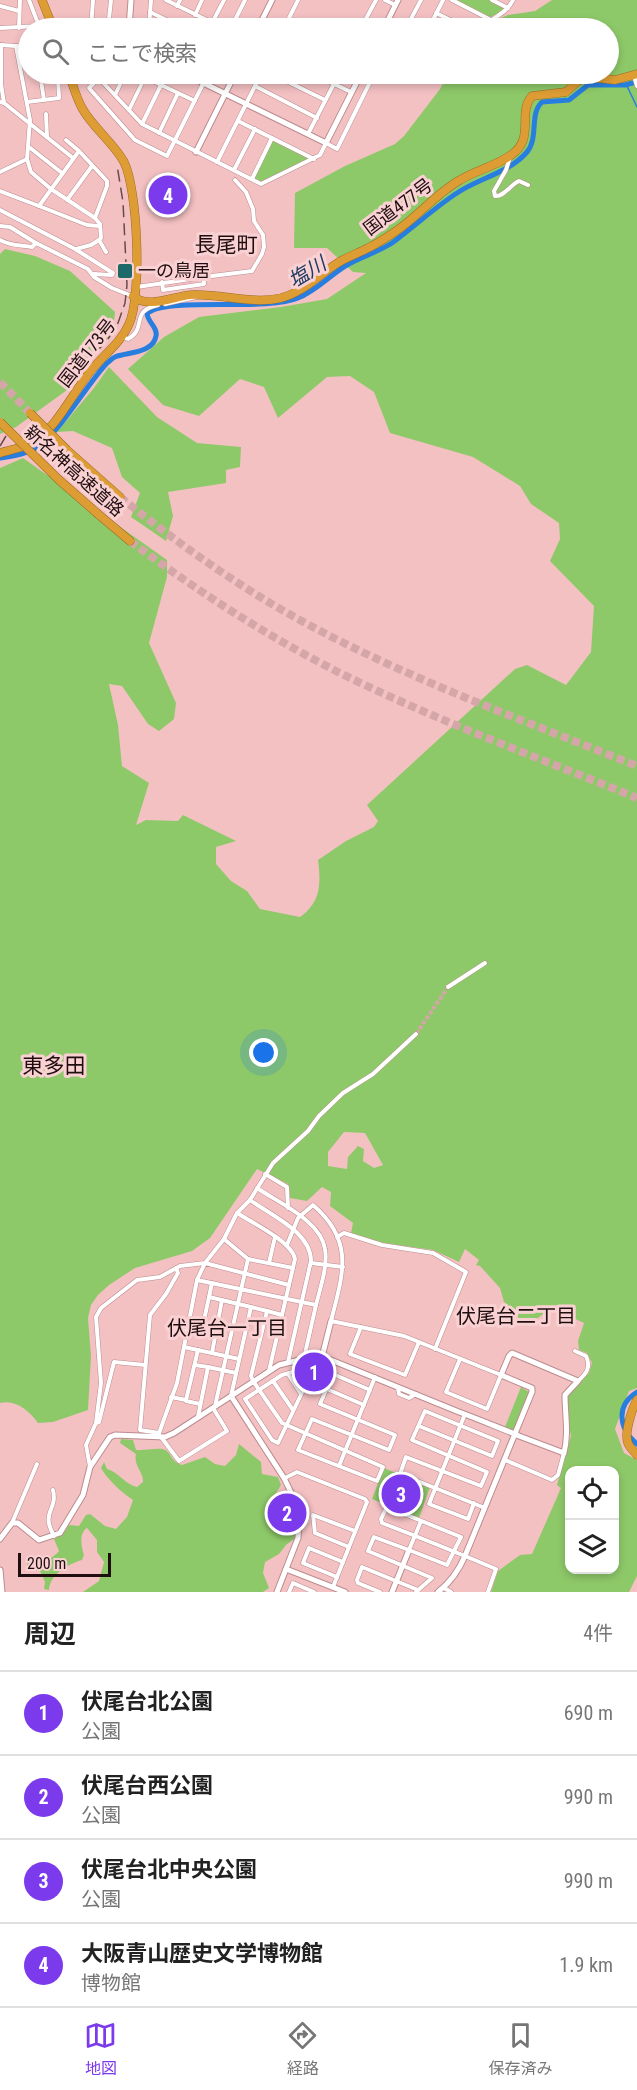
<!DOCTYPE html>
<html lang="ja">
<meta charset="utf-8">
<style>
:root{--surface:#fff;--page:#f2f2f2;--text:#222;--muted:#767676;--line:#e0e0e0;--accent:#7c3aed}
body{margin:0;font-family:"Roboto Condensed","Noto Sans JP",sans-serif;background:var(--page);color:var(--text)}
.controls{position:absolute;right:18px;bottom:18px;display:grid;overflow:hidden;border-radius:12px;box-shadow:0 3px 9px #0003}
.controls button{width:54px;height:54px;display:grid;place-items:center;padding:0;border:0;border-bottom:2px solid var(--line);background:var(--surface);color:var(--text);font:30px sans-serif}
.scale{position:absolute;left:18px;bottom:15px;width:93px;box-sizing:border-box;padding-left:6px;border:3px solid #1f0e0f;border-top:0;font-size:16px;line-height:21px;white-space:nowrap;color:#1f0e0f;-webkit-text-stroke:4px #fad1d3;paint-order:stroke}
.you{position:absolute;left:264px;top:1053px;width:21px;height:21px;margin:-15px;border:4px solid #fff;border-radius:50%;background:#1a73e8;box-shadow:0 0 0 9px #1a73e833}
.badge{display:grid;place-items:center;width:39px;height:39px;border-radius:50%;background:var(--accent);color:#fff;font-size:20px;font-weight:700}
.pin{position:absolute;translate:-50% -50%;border:3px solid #fff;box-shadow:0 2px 6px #0006}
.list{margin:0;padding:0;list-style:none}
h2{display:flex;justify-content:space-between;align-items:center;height:78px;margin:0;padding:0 24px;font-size:26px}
h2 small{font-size:20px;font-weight:400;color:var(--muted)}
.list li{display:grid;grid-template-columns:39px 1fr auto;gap:18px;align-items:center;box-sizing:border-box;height:84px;padding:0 24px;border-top:2px solid var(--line)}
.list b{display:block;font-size:22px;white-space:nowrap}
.list p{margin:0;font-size:20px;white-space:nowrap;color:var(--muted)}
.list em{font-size:20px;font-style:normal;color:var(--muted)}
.icon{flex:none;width:33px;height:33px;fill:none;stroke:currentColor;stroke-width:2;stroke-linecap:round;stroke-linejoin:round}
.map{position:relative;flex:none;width:637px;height:1592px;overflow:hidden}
.search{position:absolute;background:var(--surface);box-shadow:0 3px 9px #0003;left:18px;right:18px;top:18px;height:66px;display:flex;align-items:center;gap:15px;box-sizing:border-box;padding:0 21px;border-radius:33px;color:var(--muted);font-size:22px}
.sheet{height:414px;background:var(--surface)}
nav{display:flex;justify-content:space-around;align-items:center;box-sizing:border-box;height:84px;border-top:2px solid var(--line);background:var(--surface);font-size:16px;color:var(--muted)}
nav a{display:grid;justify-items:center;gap:3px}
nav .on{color:var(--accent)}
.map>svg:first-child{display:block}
.green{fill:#8ec969;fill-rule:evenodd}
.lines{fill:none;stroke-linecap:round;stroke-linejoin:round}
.stream{stroke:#287edf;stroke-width:1.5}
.river{stroke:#287edf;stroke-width:5}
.street-tunnel{stroke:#d4a6a8;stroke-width:4;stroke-dasharray:4 2;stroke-linecap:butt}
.highway-tunnel{stroke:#d4a6a8;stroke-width:8;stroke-dasharray:8 4;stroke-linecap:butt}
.street-casing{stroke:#bb8b8e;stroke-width:5}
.secondary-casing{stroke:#bb8b8e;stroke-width:7}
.highway-casing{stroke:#9b6b27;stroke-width:9}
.street{stroke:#fff;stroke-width:4}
.secondary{stroke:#fff;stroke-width:5}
.highway{stroke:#de9d34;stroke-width:8}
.rail{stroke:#684b4d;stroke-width:1.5;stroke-dasharray:12 6;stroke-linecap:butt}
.highway-bridge-casing{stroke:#9b6b27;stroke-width:9;stroke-linecap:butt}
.highway-bridge{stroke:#de9d34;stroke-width:8}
.poi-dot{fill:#1d6969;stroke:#fad1d3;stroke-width:2}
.labels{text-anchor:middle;stroke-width:6;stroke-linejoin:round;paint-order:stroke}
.street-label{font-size:18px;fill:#1f0e0f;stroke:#fad1d3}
.poi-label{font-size:18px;fill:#1f0e0f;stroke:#fad1d3;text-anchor:start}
.water-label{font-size:20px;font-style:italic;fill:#1b3b63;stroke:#fad1d3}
.neighbourhood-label{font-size:20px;fill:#1f0e0f;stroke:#fad1d3}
.quarter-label{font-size:21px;fill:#1f0e0f;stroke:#fad1d3}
</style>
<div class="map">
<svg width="637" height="1592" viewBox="0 0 637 1592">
<rect width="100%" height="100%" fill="#f4c1c3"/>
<g class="green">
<path d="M454,0H489L505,9L489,18Z"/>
<path d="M552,0H637V1388L629,1391L615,1429L624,1453L637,1460V1576L629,1592H491L498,1571L520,1555L532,1554L561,1488L557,1485L571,1436L566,1408L568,1395L589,1373L592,1363L587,1353L579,1350L578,1341L584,1323L567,1315L554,1306L527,1326L518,1322V1314L504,1302L500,1288L480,1266L476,1265L479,1260L465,1249L459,1262L433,1250L383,1243L351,1233L353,1223L330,1206L331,1192L322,1187L307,1201L290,1198L288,1184L257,1169L210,1238L192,1251L135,1268L109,1285L98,1295L91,1305L88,1318L91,1356L88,1410L53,1422L38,1423C30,1411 15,1399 0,1403V468L23,458L167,560V577L149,643L176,703L174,719L159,731L148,724L122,686L109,684L118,725L122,766L149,783L136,825L146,820L178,821L183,815L236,841L216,847V864L231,881L247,891L260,909L300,917C321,902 321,884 318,860L346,841L374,827L378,821L367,805L515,669L527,665L566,685L591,652L594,606L550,561L560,539L559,523L531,504L520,486L473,457L390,433L374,392L350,376L327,377L278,418L264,387L240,379L199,416L163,405L128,369L164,337L199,317L281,307L327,299L366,273L353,272L327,248H294L295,193L345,166L395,144L404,136L440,89L448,74H608V28H488L499,19L508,15L535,11ZM344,1132L365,1133L383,1165L374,1168L363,1161L364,1149L358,1146L348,1157L347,1169L328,1166V1152ZM570,1470H614V1570H570Z"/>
<path d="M272,140L309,158L308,160L260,182L253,179Z"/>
<path d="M5,249L35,256L70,271L115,312L113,331L67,390L16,427L0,434V254Z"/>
<path d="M109,367L157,417L197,443L241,447L240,467L226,470V483L168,492L173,516L166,541L131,517L140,493L122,477L112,448L73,431L57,432L94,388Z"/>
<path d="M521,1387L529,1392L515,1428L512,1430L505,1427Z"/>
<path d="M121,1439L133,1440L136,1450C144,1451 159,1447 165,1450C172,1453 170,1461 182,1465L205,1457L215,1464L225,1466L236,1455L239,1444L261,1462L262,1474L278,1477L281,1485L269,1505L272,1506L286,1496L288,1490C295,1507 297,1521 294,1539L286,1545L279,1554L265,1562L263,1573L269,1588L263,1592H83L99,1581L104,1562L97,1552V1540L87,1528C79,1533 81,1546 84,1555L82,1560C68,1564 50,1574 49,1590L44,1589L45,1582L40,1571H30L27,1564C39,1555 46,1566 59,1551L54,1539L63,1534L69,1525L79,1526L86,1515L90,1514L105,1526L116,1529L127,1517L133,1500C122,1493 107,1479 101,1468L104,1462L107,1469C119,1472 124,1484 137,1487L143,1482C144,1473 133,1465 136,1454L120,1443Z"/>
<path d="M384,1468L430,1487L419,1518L372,1499Z"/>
</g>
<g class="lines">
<path class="stream" d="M626,84L637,107"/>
<g class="river">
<path d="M0,458C13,456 29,454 40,445C64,426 85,387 107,363C110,361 112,358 115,357C126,352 153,354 156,336C158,328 148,322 147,314C162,296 266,312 298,298C316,291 330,275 347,265C361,257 378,252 392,243C414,227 434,208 457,193C479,178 509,173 527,152C539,138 529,114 542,102L569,100L588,85H625L637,82"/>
<path d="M637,1392C615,1406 619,1429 637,1444"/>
</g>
<path class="street-tunnel" d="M416,1034L448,987"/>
<g class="highway-tunnel">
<path d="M0,382L30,413"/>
<path d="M120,497C180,545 243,590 311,626C416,682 528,722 637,766"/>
<path d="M130,541C196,590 265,635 338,672C435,720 537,757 637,798"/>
</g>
<g class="street-casing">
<g id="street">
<path d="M29,0L39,26"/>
<path d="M166,0L223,28"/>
<path d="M385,0L395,5"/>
<path d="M452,0L491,20"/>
<path d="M492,0L508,8"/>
<path d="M0,6L19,11"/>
<path d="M177,6L180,0"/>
<path d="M150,12L183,28"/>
<path d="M436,13L467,28"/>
<path d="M195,15L202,0"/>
<path d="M212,23L224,0"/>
<path d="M0,28L39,26L40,28"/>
<path d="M19,28L20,0"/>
<path d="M91,28L93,0"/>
<path d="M108,28L111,0"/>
<path d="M149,28L151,0"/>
<path d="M231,28L245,0"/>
<path d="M284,28L298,0"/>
<path d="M361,28L376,0"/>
<path d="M406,28L421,0"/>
<path d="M429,28L443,0"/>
<path d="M482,28C492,18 507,13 513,0"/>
<path d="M1,45V84L4,103"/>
<path d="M1,45L16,46"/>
<path d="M28,47L16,46L30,120L27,159L31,172L51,189L95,218"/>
<path d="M40,74L44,100"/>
<path d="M95,74L142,124L261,184L320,155L326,143L337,149L374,74"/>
<path d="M138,74L195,101"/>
<path d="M272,74L325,100"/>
<path d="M313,74L351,92"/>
<path d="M433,74L441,77L443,74"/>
<path d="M634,76L637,86"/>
<path d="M99,78L89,88L135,140L167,156L208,74"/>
<path d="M104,82L105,74"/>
<path d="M255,86L317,118"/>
<path d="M115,95L125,74"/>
<path d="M0,102L4,103L73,158"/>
<path d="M27,102L59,98L58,77L56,74"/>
<path d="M129,110L145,77"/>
<path d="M46,114L47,137"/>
<path d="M238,121L314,159"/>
<path d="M142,124L161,85"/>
<path d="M159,133L178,93"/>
<path d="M308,134L339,74"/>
<path d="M66,140L79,151"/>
<path d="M29,147L62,173"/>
<path d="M510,157L506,170L494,191L495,196C504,197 510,185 519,181L528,185"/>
<path d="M217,162L261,74"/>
<path d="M234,170L255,129"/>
<path d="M0,172L27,159"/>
<path d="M252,179L272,138"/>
<path d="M0,191L39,206L79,151L107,181V186L95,218L100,224L101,238L99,240L106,252"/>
<path d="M67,200L92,166"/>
<path d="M39,206L87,225L99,226"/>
<path d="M0,210L75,249L113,273L112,275L94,274"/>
<path d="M0,226L10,227L36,243L88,269L94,277L112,288L132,296"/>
<path d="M0,240C11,246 20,245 32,247L36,243"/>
<path d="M76,249L91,245L99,240"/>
<path d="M204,277L252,271L262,254L264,247L263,235L254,221L253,209L246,192L235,180"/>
<path d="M137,287L204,277V284L163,290L162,282"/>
<path d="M165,304L196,297"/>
<path d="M123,337L128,339C148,328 129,311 158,305"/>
<path d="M448,987L485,963"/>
<path d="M265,1174L287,1187L288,1208"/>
<path d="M257,1188C279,1203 321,1221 325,1249C328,1267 320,1288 316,1305"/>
<path d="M250,1200C272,1216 311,1232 311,1261L288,1362"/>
<path d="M237,1213C253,1223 292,1242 295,1259L269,1371"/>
<path d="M337,1237L344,1233L382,1245L433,1253L466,1272L435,1349"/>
<path d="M287,1245L298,1218L313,1205C355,1241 343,1274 331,1321L404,1336L501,1375L487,1409L446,1392L460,1359"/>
<path d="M248,1259L293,1268"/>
<path d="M269,1263L275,1237"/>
<path d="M311,1263L343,1267"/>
<path d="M197,1280L316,1305L304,1358"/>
<path d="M212,1283L209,1297L251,1307"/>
<path d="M267,1311L282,1315"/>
<path d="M361,1327L350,1354L405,1375L419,1342"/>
<path d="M187,1331L215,1337L212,1353"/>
<path d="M201,1334L209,1297"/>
<path d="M215,1337L222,1300"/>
<path d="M184,1347L239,1359"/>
<path d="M575,1351L586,1356C591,1367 587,1373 578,1381"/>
<path d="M195,1365L208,1367"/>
<path d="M303,1369L309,1378L278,1443L272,1440L245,1399L282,1375Z"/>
<path d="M288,1374L301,1394"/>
<path d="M273,1381L293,1410"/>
<path d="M398,1388L399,1394L409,1398L416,1394"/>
<path d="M327,1389L364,1405"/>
<path d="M231,1396L251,1307L267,1311L251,1376L253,1381L282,1423L383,1467L377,1481L298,1450L312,1419L389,1450L395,1435L320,1404L333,1374L370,1390"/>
<path d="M171,1397L186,1400L198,1350"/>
<path d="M186,1401L200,1404"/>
<path d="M215,1406L248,1259L224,1239"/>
<path d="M465,1414L429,1504L468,1519L474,1503"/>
<path d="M198,1417L208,1367L236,1373"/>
<path d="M96,1423L99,1422L114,1362L145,1365"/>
<path d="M419,1426L492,1456L498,1441L425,1411L412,1440L487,1472L481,1486L406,1457L400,1474L485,1508"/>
<path d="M159,1433L140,1430L150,1315L166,1294L178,1273L176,1268"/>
<path d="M158,1436L177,1383L197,1280L205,1263L289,1285"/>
<path d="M161,1437L179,1461L227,1431L213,1408"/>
<path d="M505,1460L552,1480L558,1475L564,1453"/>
<path d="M339,1466L375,1377"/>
<path d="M90,1467L86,1445L96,1423L101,1383L96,1317L101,1308L137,1280L160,1277L180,1266L205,1263L224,1239L237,1213L250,1200L273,1163L308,1131L319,1116L343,1093L373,1074L416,1034"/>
<path d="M285,1478L297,1472L365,1499L367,1502L333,1587"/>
<path d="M53,1490C58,1511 40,1511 54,1536"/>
<path d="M421,1521L409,1550L447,1565L461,1537L387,1507L381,1519L382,1523C421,1538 458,1553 496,1569L488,1592"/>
<path d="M12,1523L37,1464"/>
<path d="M349,1547L315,1533L313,1515L355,1531"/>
<path d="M409,1550L374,1537L368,1551L432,1578L416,1592"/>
<path d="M337,1577L303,1563L309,1548L343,1562"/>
<path d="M444,1588L451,1592"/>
<path d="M289,1592L293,1583L314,1592"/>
<path d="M380,1592L358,1583L357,1580L362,1567L418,1590"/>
</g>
</g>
<g class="secondary-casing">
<g id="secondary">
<path d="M129,28L131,0"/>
<path d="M258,28L272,0"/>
<path d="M384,28L398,0"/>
<path d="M185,74L326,143L361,74"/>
<path d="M196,152L235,74"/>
<path d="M322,1357L331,1321"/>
<path d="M231,1396L284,1478L297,1505L299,1519L298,1538L277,1592"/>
<path d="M0,1539L12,1523H18L39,1540L60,1533L83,1495L90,1467L110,1437L115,1435L165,1437L174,1433L279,1365L312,1357L326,1358L459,1412C478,1419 497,1427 515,1434L519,1436L564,1453C569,1433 565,1415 565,1395L578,1381L512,1353L509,1356L501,1375L532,1388V1392L465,1556C459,1570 451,1582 438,1592"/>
<path d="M286,1569L345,1592"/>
<path d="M0,1570L2,1592"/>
<path d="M392,1592L409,1550"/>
</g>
</g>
<g class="highway-casing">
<g id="highway">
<path d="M42,0L53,28"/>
<path d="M133,296C147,309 173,297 190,295C220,293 252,305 281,298C303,292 318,276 336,264C346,257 357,254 368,248C379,243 389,236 399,229C420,214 437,193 460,180C476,170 503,164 516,151C533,135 518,111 532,96L566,92L578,81L589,77L615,80L637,74"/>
<path d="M67,450L120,497"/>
<path d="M0,453C10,450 21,448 31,443C55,430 70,398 86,377C99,358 120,345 129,324C142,296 138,190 124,162C113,142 93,128 82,108C76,97 73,85 69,74"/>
<path d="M98,514L130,541"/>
<path d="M637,1400C632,1409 624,1433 628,1443C629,1447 634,1451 637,1455"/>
</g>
</g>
<use href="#street" class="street"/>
<use href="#secondary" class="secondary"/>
<use href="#highway" class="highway"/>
<g class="rail">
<path d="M67,374L100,348L108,339L118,323L125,303L127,285L123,202L117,165"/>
<path d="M0,446L6,436"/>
</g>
<g class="highway-bridge-casing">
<g id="highway-bridge">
<path d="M30,413L67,450"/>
<path d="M0,422L58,479L98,514"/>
</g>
</g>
<use href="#highway-bridge" class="highway-bridge"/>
</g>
<rect class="poi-dot" x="117" y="263" width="16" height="16" rx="3"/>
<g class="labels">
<g class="street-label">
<text transform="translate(398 207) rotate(-37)" y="6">国道477号</text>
<text transform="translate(87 353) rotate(-52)" y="6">国道173号</text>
<text transform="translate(74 471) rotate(42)" y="6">新名神高速道路</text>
</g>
<g class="poi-label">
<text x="138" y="277">一の鳥居</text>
</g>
<g class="water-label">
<text transform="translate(307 272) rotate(-31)" y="7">塩川</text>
</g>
<g class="neighbourhood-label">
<text x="516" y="1323">伏尾台二丁目</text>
<text x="227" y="1335">伏尾台一丁目</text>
</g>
<g class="quarter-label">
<text x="226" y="252">長尾町</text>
<text x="54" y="1073">東多田</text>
</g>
</g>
</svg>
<div class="controls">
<button><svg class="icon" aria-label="locate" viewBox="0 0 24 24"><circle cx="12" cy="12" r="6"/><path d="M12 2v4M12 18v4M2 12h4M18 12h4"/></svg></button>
<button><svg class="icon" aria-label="layers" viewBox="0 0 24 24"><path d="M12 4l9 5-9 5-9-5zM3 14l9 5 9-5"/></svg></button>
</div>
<div class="scale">200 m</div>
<div class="you"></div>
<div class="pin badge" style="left:314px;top:1372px">1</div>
<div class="pin badge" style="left:287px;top:1513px">2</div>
<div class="pin badge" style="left:401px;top:1494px">3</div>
<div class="pin badge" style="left:168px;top:195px">4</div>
<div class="search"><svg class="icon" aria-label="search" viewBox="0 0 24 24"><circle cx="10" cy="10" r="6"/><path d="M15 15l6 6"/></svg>ここで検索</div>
</div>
<section class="sheet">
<h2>周辺<small>4件</small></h2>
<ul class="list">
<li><span class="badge">1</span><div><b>伏尾台北公園</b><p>公園</p></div><em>690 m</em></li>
<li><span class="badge">2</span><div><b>伏尾台⻄公園</b><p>公園</p></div><em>990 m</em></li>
<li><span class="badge">3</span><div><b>伏尾台北中央公園</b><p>公園</p></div><em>990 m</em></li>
<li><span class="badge">4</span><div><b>大阪青山歴史文学博物館</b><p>博物館</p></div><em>1.9 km</em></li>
</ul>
</section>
<nav>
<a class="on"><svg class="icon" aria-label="map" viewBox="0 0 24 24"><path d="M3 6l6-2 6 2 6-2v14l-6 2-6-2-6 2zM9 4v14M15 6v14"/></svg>地図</a>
<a><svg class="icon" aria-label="directions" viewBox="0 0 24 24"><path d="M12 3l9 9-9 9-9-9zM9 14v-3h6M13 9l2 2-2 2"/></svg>経路</a>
<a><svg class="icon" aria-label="saved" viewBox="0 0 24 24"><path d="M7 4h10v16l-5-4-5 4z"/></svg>保存済み</a>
</nav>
